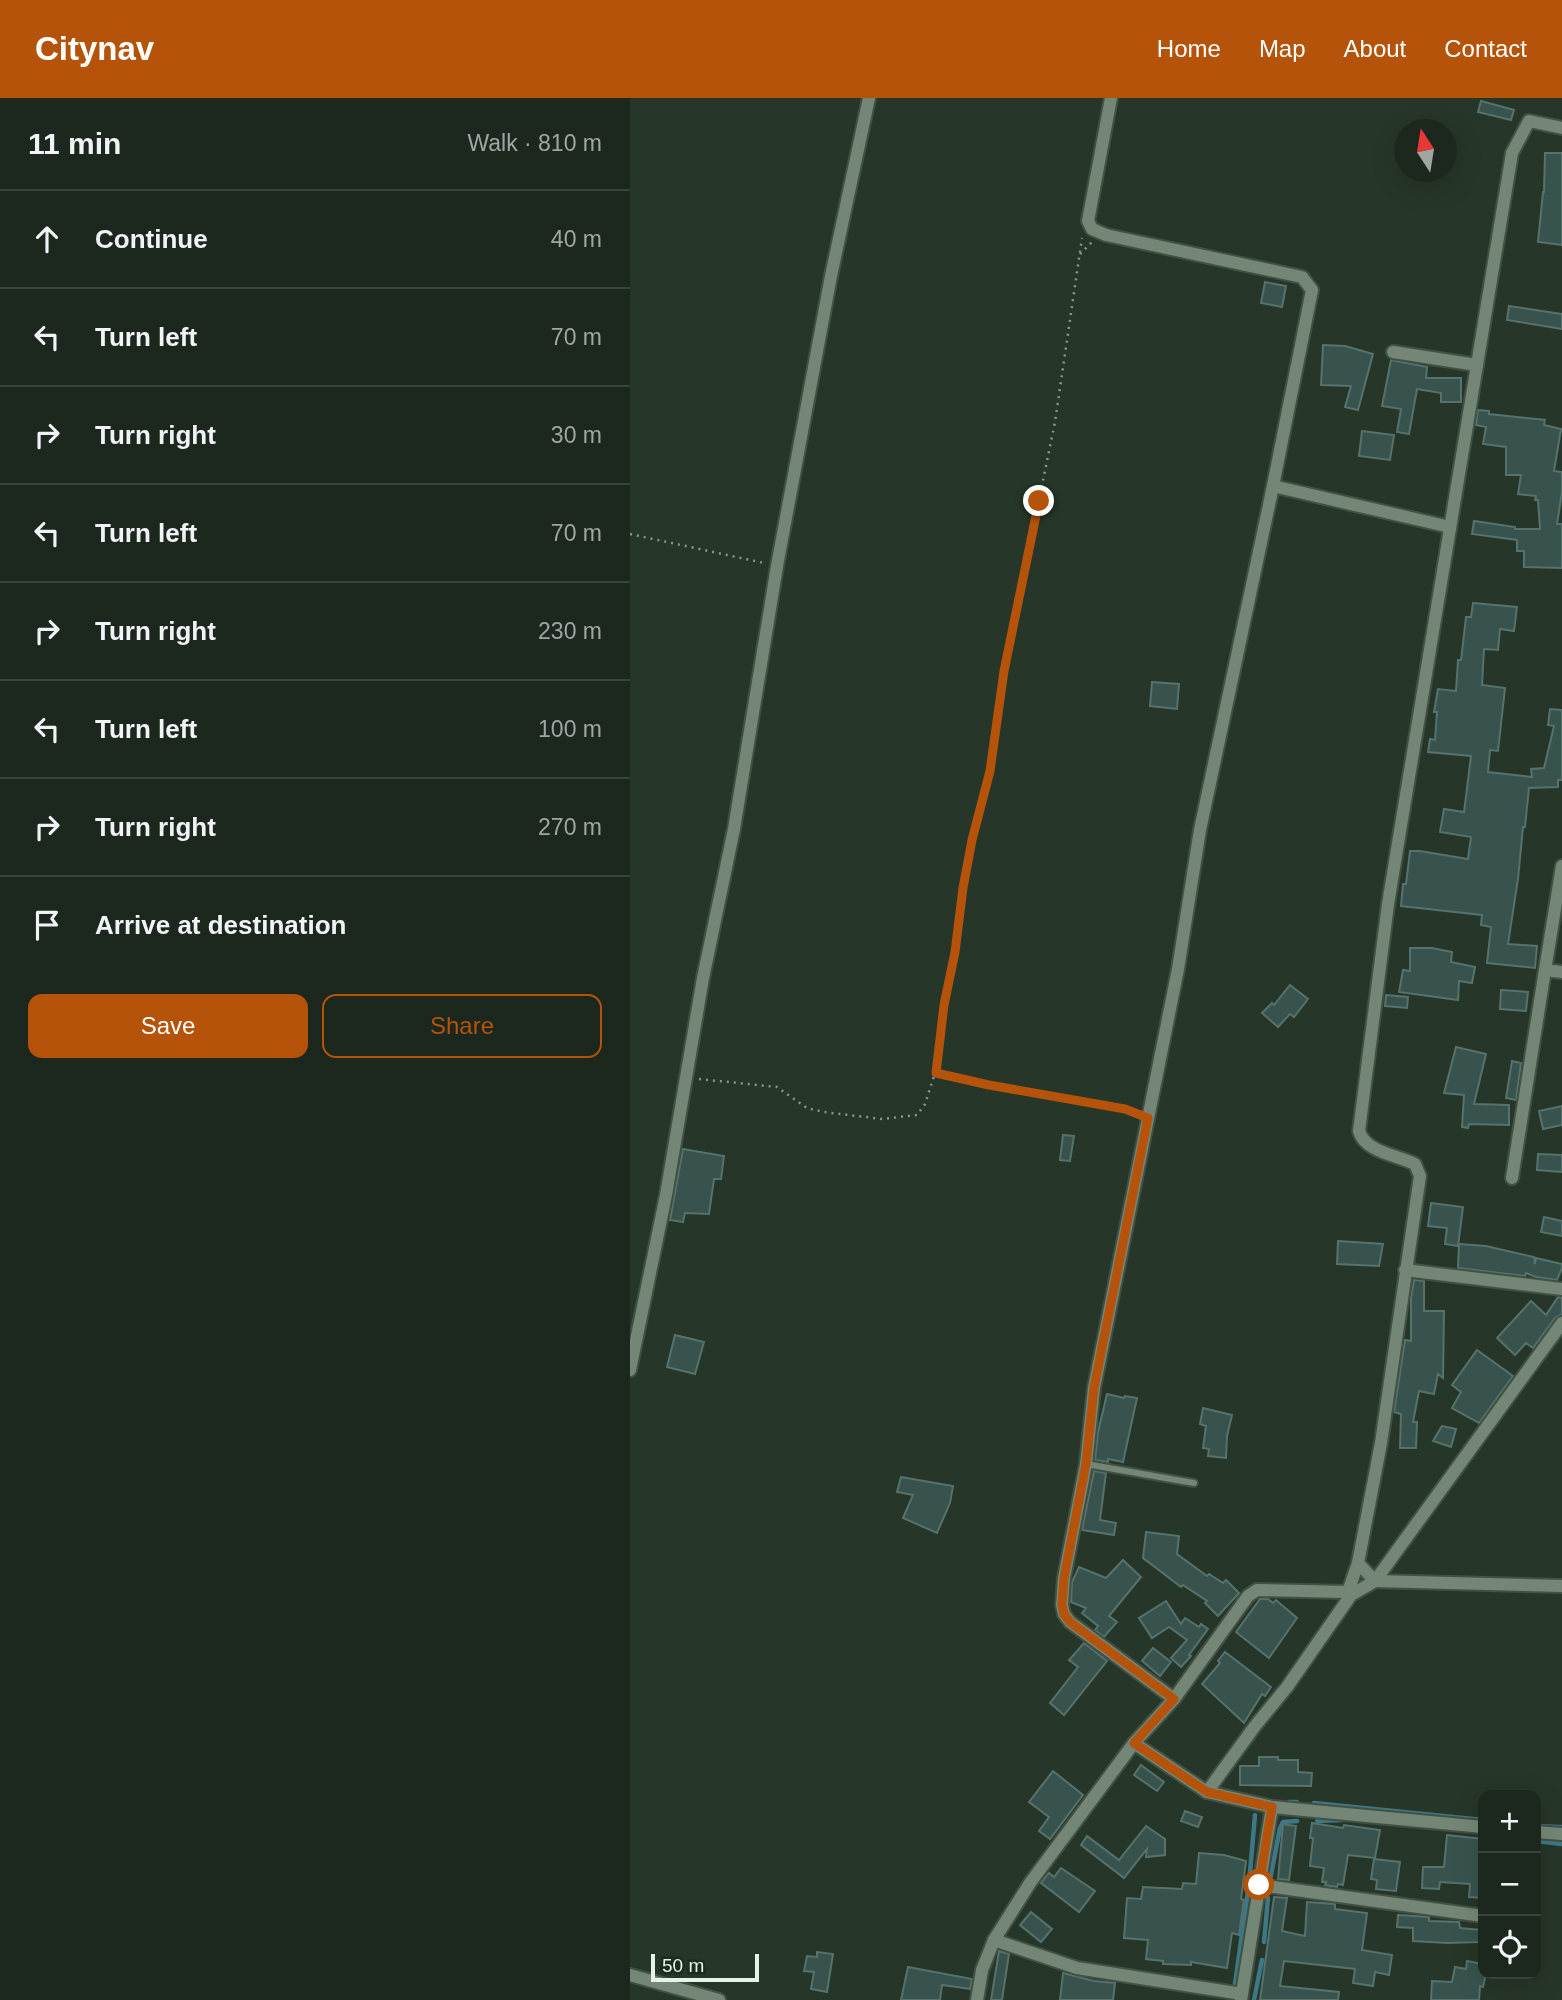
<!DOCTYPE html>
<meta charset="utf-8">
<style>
:root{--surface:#1c281e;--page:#253027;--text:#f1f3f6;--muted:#a0a6a4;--line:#3a443c;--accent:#b45309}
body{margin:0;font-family:Helvetica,sans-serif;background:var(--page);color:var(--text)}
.controls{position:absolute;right:21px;bottom:21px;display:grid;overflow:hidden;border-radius:14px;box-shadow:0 7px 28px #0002}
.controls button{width:63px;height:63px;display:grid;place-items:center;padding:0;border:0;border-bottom:2px solid var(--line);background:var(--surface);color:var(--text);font:35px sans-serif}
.compass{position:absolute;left:764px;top:21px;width:63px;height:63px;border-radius:50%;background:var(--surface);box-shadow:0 7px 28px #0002;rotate:348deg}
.scale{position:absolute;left:21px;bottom:18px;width:108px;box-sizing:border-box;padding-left:7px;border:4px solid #e7f2e8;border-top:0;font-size:19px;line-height:24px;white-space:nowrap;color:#e7f2e8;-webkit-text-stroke:5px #1c2c1e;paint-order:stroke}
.stop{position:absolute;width:21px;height:21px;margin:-16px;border:5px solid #b45309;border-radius:50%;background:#fff}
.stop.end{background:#b45309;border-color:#fff;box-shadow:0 2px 7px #0008}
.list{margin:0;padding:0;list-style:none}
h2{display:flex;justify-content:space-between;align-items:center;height:91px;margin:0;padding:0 28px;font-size:30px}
h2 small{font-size:23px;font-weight:400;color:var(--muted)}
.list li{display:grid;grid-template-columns:46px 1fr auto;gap:21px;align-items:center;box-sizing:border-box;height:98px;padding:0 28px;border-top:2px solid var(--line)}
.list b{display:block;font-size:26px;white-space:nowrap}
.list em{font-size:23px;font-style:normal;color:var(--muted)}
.actions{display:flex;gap:14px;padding:21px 28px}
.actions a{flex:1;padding:16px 0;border:2px solid var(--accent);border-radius:14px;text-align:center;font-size:24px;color:var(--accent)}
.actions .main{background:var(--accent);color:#fff}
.icon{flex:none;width:38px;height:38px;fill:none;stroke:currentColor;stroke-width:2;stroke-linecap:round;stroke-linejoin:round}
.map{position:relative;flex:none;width:932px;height:1902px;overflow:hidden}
header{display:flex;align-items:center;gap:42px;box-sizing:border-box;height:98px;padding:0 35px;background:var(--accent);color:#fff}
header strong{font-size:33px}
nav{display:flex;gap:38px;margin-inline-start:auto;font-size:24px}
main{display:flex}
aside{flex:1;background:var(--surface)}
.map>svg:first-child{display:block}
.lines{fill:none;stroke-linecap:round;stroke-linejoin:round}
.stream{stroke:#3e7785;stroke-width:4.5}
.building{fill:#38534e;stroke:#56726d;stroke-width:2}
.service-casing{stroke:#425144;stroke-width:10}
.minor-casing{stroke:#425144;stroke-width:16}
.path{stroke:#8a978b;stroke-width:2.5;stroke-dasharray:2 5;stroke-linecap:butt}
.service{stroke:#748776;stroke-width:6}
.minor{stroke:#748776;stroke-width:12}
.route{stroke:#b45309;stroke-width:9}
</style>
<header>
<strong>Citynav</strong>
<nav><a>Home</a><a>Map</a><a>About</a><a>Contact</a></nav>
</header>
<main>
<aside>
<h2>11 min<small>Walk · 810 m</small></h2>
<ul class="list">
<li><svg class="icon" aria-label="ahead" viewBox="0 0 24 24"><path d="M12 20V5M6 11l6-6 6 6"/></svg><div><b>Continue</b></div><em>40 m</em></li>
<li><svg class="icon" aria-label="left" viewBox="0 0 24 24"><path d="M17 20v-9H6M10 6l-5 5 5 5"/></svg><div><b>Turn left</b></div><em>70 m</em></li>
<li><svg class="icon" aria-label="right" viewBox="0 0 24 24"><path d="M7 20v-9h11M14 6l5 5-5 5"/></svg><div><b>Turn right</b></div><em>30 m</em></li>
<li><svg class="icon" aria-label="left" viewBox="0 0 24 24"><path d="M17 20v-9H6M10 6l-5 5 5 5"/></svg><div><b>Turn left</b></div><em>70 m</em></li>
<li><svg class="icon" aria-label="right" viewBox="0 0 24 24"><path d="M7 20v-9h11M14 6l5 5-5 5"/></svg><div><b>Turn right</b></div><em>230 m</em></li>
<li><svg class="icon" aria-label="left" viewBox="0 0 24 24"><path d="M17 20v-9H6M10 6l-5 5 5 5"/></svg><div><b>Turn left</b></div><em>100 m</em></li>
<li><svg class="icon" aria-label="right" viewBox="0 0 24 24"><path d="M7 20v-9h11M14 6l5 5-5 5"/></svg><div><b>Turn right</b></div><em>270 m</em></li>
<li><svg class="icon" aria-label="arrive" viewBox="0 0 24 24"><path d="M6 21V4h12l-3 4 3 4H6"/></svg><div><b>Arrive at destination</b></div></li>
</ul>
<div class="actions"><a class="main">Save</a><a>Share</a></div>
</aside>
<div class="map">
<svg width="932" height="1902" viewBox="0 0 932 1902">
<rect width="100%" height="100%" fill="#263628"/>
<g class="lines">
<g class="stream">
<path d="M659,1704H667"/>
<path d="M684,1705L853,1722"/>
<path d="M687,1723L712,1722"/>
<path d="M906,1728L932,1729"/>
<path d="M906,1743L932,1746"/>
<path d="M640,1782L650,1730L653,1724L667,1723"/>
<path d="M634,1844L638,1800"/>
<path d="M605,1886L619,1786L625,1717"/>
<path d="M624,1902L632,1862"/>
</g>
</g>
<g class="building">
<path d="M851,3L884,12L881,22L848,14Z"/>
<path d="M915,55H932V147L908,144L913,94H914Z"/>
<path d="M635,184L656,188L652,209L631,205Z"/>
<path d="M879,208L932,216V231L877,222Z"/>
<path d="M693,247L715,248L743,256L728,312L715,309L721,288L691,287Z"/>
<path d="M761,262L797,269L796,280H831V304H811V295L787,291L779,336L767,334L771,311L752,308Z"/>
<path d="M848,312L859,313V316L915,322L914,327L931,331L924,373L932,374V394L927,426H932V470L894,469V453H887V442L842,436L844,423L885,429V431H910L908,402H905L906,398L888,396L891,377H876V349L853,346L856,329L846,327Z"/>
<path d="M732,333L764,337L760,362L729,358Z"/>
<path d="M843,505L887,509L884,533L870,531L868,552L854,551L852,587L875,590L868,653L860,652L858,674L902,679L901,671L914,670L924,628L918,627L920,611L932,612V682H928V689L899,690L895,729H893L888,781L878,846L907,848L905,870L857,865L861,829L851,827L852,817L771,808L773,786H776L780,753H790L838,761L841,739L810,734L814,711L834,714L841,658L798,654L800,641L805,642L807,614H804L808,591L826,593L828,562H831L836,519H841Z"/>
<path d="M522,584L549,586L547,611L520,608Z"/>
<path d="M780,850H802L822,854L821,864L845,869L842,885L829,883L828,902L769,894L773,872L780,873Z"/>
<path d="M660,887L678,901L664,919L660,916L648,929L632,915L642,905L644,907Z"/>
<path d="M871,892L898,894L896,913L870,911Z"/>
<path d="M756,897L778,899L777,910L755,908Z"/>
<path d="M826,949L856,956L844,1006L879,1007V1027L839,1026L838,1030L832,1029L834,997L814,995Z"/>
<path d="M882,963L891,965L886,1002L876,1000Z"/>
<path d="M932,1008V1027L913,1031L909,1013Z"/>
<path d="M433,1037L444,1038L440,1063L430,1062Z"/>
<path d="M53,1051L94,1058L91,1081H84L79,1116L55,1115L53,1124L40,1122Z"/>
<path d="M908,1056L932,1057V1074L907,1072Z"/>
<path d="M801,1105L833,1109L828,1148L815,1146L817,1130L798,1128Z"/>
<path d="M914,1119L932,1123V1138L911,1134Z"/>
<path d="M708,1143L753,1146L749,1168L707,1166Z"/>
<path d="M829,1146L856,1148L904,1159L905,1166L906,1160L932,1166V1170L927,1182L906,1179L896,1175L895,1178L828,1170Z"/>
<path d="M784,1182L794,1183V1213H814L813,1280L808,1276L804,1296L789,1293L783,1324H787L786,1350H770L771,1316L764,1314L775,1242L781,1243V1200Z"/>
<path d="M928,1199L932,1200V1216L925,1220L903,1250L896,1245L885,1257L867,1240L901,1203L916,1217Z"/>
<path d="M45,1237L74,1244L65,1276L37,1269Z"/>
<path d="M847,1252L883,1278L849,1325L822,1310L831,1294L822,1287Z"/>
<path d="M477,1296L494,1300L495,1298L507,1300L493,1364L478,1361V1364L465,1362L468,1334Z"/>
<path d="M573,1310L602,1317L597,1338L596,1360L578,1358L579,1351L573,1350L576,1328L570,1326Z"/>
<path d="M812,1328L826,1331L821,1349L803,1343Z"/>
<path d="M464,1373L476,1375L470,1422L486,1425L484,1437L452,1432Z"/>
<path d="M271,1379L323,1388L320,1405L307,1435L273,1420L283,1397L267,1394Z"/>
<path d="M516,1434L549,1438L547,1456L577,1478L579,1476L593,1485L596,1482L609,1495L588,1518L575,1505L577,1503L553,1487L551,1489L513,1460Z"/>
<path d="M493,1462L511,1479L479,1518L487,1524L474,1539L465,1532L468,1528L452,1515L456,1510L441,1504L442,1484L449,1469L476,1480Z"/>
<path d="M630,1501H638L643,1505L646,1502L667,1520L639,1560L606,1534Z"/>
<path d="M536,1503L551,1526L555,1520L569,1529L571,1526L578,1531L559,1557L561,1558L551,1569L541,1560L557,1542L539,1529L522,1540L509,1520Z"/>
<path d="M454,1545L477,1563L434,1617L420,1605L448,1569L439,1562Z"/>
<path d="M523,1550L541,1564L530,1578L512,1563Z"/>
<path d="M595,1554L641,1589L635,1598L632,1596L614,1625L572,1586L590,1565L588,1563Z"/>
<path d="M629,1659H648V1662H668V1674L682,1675L681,1688L610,1687V1668H629Z"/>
<path d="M511,1667L534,1684L527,1693L504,1677Z"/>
<path d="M423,1673L453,1697L420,1741L409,1733L419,1719L399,1704Z"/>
<path d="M555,1713L572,1719L568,1729L551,1723Z"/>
<path d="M682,1725L713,1730L714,1727L750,1732L745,1760L718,1757L713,1787L708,1786L707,1789L695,1787L696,1784H692L694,1770L680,1768L683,1740H680Z"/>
<path d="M653,1726L666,1728L659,1782L648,1781Z"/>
<path d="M516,1728L535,1741V1757L516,1759L517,1751L494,1780L451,1747L457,1738L489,1762Z"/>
<path d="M817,1737L853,1741L852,1800L839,1799L840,1786L810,1784L809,1791L792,1790L793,1769H814Z"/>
<path d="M569,1755L594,1757L616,1763L611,1801L614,1802L609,1837L602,1835L597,1870L561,1864V1867L533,1866V1863L516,1861L518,1842L494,1840L497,1800L511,1801L513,1789L552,1791L553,1785L566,1786Z"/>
<path d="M744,1761L770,1764L766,1793L746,1791L747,1782L741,1781Z"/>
<path d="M431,1770L465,1793L449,1814L411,1785L419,1775L424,1779Z"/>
<path d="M644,1799L657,1800L652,1833L675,1838L677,1804L705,1806V1811L737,1815L732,1852L762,1857L759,1877L745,1874L743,1888L723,1885L725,1871L654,1863L650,1888L709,1894L708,1902H630Z"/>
<path d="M401,1814L422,1831L411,1844L390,1827Z"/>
<path d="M768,1817L799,1819V1823L829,1824L830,1830L851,1832L849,1844L817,1845L783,1843V1830L767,1829Z"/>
<path d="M369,1853L379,1856L372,1902H361Z"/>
<path d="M187,1854L203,1856L197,1894L181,1891L184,1874L174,1873L177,1858L187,1859Z"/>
<path d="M837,1863L853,1866V1876H856L853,1889L850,1888L849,1902H801L802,1883L822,1884L825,1869L836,1871Z"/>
<path d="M278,1869L342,1881L340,1891L312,1887L310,1902H271Z"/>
<path d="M433,1875L464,1883L485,1885L483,1902H430Z"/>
</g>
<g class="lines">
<g class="service-casing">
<path id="service" d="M456,1366L564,1385"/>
</g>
<g class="minor-casing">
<g id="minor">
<path d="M481,0L458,123L462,131L476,137L672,179L682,192L643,388L570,732L548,871L464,1290L456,1366L434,1480L432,1507L434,1516L440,1524L544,1601"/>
<path d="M763,254L847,267"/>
<path d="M643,388L820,429"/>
<path d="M932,768L915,872L932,874"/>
<path d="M882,1080L915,872"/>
<path d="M775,1172L932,1191"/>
<path d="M0,1272L36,1097L73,880L104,731L147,468L201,178L239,0"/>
<path d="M728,1465L745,1483L932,1488"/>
<path d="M718,1494L728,1465L751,1345L790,1078L785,1066C767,1057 735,1054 729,1033L758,806L882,55L899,23L932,30"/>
<path d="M504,1645L577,1694L642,1709L853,1729"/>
<path d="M577,1694L625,1628L657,1589L721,1497L745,1483L932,1225"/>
<path d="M906,1734L932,1736"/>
<path d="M629,1787L853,1818"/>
<path d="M364,1842L447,1870L612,1896"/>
<path d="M0,1877L89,1902"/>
<path d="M347,1902L352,1872L364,1842L400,1785L504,1645L544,1601L618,1498L627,1492L718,1494L721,1497"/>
<path d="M611,1902L642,1709"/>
</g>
</g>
<g class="path">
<path d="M450,156L462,144"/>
<path d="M0,436L134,465"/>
<path d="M305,975L441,1002L495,1011L504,1015"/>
<path d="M69,981L147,989L177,1010L194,1014L252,1021L287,1017L295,1006L305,975L314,907L325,854L333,790L342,742L360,673L374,573L425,324L452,140"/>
</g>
<use href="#service" class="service"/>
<use href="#minor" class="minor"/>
</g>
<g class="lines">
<path class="route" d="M409,403L374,573L360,673L342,742L333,790L325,854L314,907L306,975L359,987L495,1011L518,1020L464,1290L456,1366L434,1480L432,1507L434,1516L440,1524L544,1601L504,1645L577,1694L642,1709L629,1787"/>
</g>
</svg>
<div class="controls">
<button>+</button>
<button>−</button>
<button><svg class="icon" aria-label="locate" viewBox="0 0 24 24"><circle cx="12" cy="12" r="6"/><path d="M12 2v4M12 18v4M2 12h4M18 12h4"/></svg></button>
</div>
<svg class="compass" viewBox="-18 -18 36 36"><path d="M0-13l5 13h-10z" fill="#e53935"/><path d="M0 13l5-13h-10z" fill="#a0a6a4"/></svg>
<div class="scale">50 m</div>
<div class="stop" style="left:629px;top:1787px"></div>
<div class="stop end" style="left:409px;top:403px"></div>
</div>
</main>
